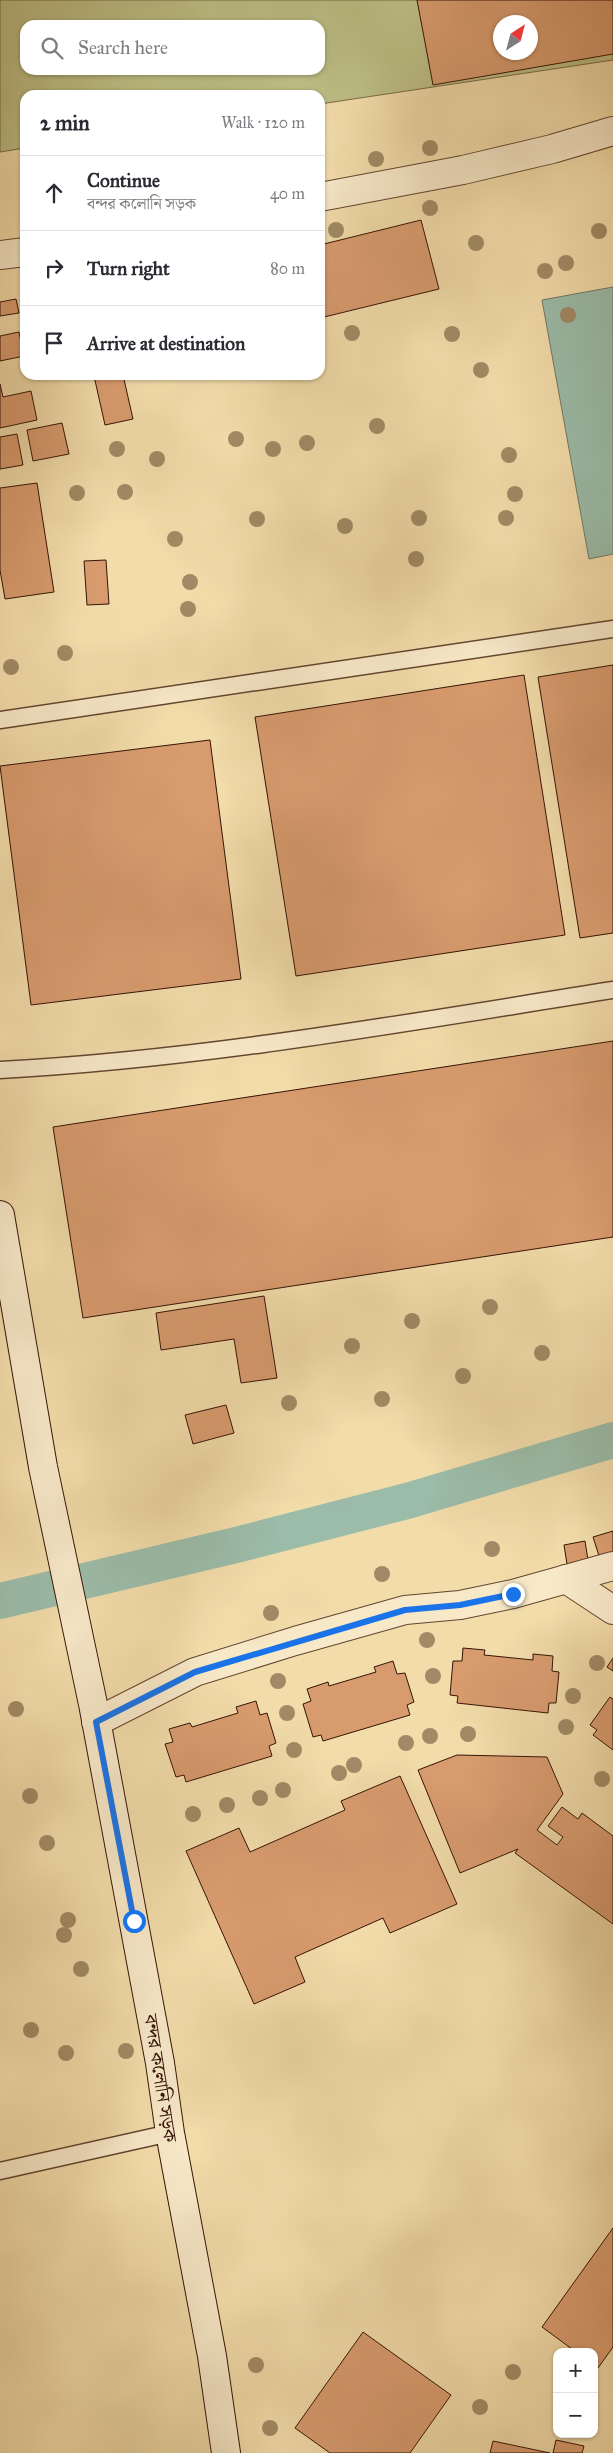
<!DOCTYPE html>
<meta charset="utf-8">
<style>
:root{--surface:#fff;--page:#f7f7f7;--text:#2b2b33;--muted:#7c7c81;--line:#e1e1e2}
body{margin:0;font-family:"IM FELL Great Primer","Noto Serif Bengali",serif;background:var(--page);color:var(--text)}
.controls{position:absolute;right:15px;bottom:15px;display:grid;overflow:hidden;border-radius:10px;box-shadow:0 1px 4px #0004}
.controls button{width:45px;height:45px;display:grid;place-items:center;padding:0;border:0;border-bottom:1px solid var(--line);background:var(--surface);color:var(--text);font:25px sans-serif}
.compass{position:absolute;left:493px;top:15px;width:45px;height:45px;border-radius:50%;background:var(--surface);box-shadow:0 1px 4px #0004;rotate:36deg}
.stop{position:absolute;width:15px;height:15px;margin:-11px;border:4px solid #1a73e8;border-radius:50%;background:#fff}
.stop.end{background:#1a73e8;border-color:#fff;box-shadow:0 1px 5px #0008}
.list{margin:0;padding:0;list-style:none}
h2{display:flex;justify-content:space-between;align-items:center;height:65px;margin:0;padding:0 20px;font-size:21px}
h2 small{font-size:16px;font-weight:400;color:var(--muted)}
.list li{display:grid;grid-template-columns:32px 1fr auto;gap:15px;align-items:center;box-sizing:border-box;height:75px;padding:0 20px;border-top:1px solid var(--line)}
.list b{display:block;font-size:19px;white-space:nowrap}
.list p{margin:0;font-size:16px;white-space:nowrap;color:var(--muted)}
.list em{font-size:16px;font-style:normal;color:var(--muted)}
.icon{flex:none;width:28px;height:28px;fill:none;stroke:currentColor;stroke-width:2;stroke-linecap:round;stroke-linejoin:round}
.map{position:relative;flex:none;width:613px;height:2453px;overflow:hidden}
.search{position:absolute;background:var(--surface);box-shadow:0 1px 4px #0004;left:20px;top:20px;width:305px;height:55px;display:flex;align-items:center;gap:12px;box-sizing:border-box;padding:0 18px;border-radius:15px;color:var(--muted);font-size:19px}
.panel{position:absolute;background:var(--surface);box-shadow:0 1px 4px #0004;left:20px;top:90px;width:305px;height:290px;border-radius:15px}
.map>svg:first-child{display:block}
.green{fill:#bdbf86;stroke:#796946;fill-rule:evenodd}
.water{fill:#9bbca9;stroke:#727868}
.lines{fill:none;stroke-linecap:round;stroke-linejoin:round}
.canal{stroke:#9bbca9;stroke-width:36}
.building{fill:#d89b6e;stroke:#351306;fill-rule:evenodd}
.lane-casing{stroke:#64452f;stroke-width:19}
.street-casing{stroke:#64452f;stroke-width:30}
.secondary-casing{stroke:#351306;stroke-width:30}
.lane{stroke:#f7e8c8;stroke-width:16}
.street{stroke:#f7e8c8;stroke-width:28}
.secondary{stroke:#f7e8c8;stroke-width:28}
.tree{fill:#a18a65}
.route{stroke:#1a73e8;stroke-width:6}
.labels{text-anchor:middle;stroke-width:4;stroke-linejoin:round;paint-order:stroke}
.street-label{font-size:19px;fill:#351306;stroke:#f7e8c8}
</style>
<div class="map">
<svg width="613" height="2453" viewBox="0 0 613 2453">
<rect width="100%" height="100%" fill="#f2dcaa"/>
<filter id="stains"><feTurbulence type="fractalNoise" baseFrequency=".004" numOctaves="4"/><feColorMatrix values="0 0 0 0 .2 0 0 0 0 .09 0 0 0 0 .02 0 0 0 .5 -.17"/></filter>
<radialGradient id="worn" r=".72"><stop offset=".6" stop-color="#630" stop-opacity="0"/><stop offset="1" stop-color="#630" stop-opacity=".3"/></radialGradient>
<path class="green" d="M0,0H613V60L320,104V95H25V148L0,152ZM500,22H530V52H500ZM25,25H320V70H25Z"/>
<path class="water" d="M613,287V554L589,559L542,300Z"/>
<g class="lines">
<path class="canal" d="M0,1601L236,1545L407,1501L613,1440"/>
</g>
<g class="building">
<path d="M417,0H613V54L433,85ZM500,22H530V52H500Z"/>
<path d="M421,220L439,289L320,318V245Z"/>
<path d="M16,299L19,313L0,316V302Z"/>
<path d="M19,332L24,356L0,361V336Z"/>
<path d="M123,375L133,419L105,425L94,376Z"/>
<path d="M0,384L3,397L31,391L37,420L0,428Z"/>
<path d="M62,423L69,454L33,461L27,430Z"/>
<path d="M17,434L23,465L0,469V437Z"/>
<path d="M37,483L54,592L5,599L0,570V488Z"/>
<path d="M106,560L109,604L87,605L84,561Z"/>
<path d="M613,665V933L580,938L538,677Z"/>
<path d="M524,675L565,935L296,976L255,717Z"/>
<path d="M210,740L241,979L31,1005L0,766Z"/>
<path d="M613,1041V1237L83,1318L53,1127Z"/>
<path d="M264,1296L277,1378L241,1383L234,1339L161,1350L156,1313Z"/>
<path d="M226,1405L234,1433L193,1444L185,1415Z"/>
<path d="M613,1531V1555L600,1559L593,1537Z"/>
<path d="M585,1541L588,1560L567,1564L564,1545Z"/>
<path d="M463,1648L485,1650L484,1655L533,1660V1654L553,1656L552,1671L559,1672L556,1703H549L548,1713L457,1703L458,1696L450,1695L453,1661H462Z"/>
<path d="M613,1658V1671L607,1667Z"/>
<path d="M393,1661L397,1674L405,1673L414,1702L407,1705L410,1715L323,1741L321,1735L313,1737L303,1704L311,1701L307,1689L328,1682L329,1686L376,1672L374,1667Z"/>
<path d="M610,1697L613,1699V1750L593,1735L597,1730L590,1725Z"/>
<path d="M256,1701L260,1715L267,1713L276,1743L269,1746L272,1756L186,1782L184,1775L176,1777L165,1744L173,1742L169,1729L190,1723L192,1727L238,1713L236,1707Z"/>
<path d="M457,1755L547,1757L563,1794L537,1830L557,1845L563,1837L548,1826L562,1807L578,1819L582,1813L613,1836V1924L515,1853L518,1849L460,1873L418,1770Z"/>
<path d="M400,1776L457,1904L390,1933L383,1918L295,1957L305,1982L254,2004L186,1851L239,1828L250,1852L345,1810L341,1801Z"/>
<path d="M613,2228V2347L598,2368L594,2365V2352H576L542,2327Z"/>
<path d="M363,2332L451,2395L410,2453H330L295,2428Z"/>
<path d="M556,2440L584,2446L582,2453H553Z"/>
<path d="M493,2441L550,2453H490Z"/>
</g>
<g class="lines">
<g class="lane-casing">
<g id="lane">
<path d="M0,720L613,629"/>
<path d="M0,1070C206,1059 410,1022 613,990"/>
<path d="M0,2171L170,2133"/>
</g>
</g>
<g class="street-casing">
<g id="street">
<path d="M320,197L463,170L552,149L613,131"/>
<path d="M0,255L25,252"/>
<path d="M566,1579L613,1610"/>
<path d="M96,1722L195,1672L295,1641L405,1610L460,1605L513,1594L613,1566"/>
</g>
</g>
<g class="secondary-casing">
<path id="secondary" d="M0,1215L43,1467L93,1704L160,2063L170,2133L212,2356L226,2453"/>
</g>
<use href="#lane" class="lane"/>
<use href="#street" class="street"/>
<use href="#secondary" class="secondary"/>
</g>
<g class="tree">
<circle cx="430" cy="148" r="8"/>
<circle cx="376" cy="159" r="8"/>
<circle cx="430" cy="208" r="8"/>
<circle cx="336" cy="230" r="8"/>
<circle cx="599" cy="231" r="8"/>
<circle cx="476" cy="243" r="8"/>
<circle cx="566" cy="263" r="8"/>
<circle cx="545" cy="271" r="8"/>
<circle cx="568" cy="315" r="8"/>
<circle cx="352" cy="333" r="8"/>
<circle cx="452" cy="334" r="8"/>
<circle cx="481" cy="370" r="8"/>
<circle cx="377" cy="426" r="8"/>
<circle cx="236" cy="439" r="8"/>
<circle cx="307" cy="443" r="8"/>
<circle cx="117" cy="449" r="8"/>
<circle cx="273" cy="449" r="8"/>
<circle cx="509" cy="455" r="8"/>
<circle cx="157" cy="459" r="8"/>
<circle cx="125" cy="492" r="8"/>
<circle cx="77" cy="493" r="8"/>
<circle cx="515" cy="494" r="8"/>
<circle cx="419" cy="518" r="8"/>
<circle cx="506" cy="518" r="8"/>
<circle cx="257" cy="519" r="8"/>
<circle cx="345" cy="526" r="8"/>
<circle cx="175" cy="539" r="8"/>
<circle cx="416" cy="559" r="8"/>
<circle cx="190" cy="582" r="8"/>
<circle cx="188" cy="609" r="8"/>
<circle cx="65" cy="653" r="8"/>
<circle cx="11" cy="667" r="8"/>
<circle cx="490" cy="1307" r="8"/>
<circle cx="412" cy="1321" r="8"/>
<circle cx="352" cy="1346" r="8"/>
<circle cx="542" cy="1353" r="8"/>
<circle cx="463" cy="1376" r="8"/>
<circle cx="382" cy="1399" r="8"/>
<circle cx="289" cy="1403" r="8"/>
<circle cx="492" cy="1549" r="8"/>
<circle cx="382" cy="1574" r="8"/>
<circle cx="271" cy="1613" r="8"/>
<circle cx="427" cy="1640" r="8"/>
<circle cx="597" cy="1663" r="8"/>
<circle cx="433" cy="1676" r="8"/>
<circle cx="278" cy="1681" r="8"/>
<circle cx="573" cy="1696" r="8"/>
<circle cx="16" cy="1709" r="8"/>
<circle cx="287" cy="1713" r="8"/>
<circle cx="566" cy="1727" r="8"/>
<circle cx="468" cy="1734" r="8"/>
<circle cx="430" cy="1736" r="8"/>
<circle cx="406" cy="1743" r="8"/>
<circle cx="294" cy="1750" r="8"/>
<circle cx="354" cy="1765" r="8"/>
<circle cx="339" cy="1773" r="8"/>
<circle cx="602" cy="1779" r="8"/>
<circle cx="283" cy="1790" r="8"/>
<circle cx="30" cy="1796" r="8"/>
<circle cx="260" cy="1798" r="8"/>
<circle cx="227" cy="1805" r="8"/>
<circle cx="193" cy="1814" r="8"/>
<circle cx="47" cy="1843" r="8"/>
<circle cx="68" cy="1920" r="8"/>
<circle cx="64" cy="1935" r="8"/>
<circle cx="81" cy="1969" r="8"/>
<circle cx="31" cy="2030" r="8"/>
<circle cx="126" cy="2051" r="8"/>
<circle cx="66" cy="2053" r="8"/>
<circle cx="256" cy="2365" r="8"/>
<circle cx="513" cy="2372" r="8"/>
<circle cx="480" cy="2407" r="8"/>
<circle cx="270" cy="2428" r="8"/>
</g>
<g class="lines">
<path class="route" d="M134,1921L96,1722L195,1672L405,1610L460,1605L513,1594"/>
</g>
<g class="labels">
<g class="street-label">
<text transform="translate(161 2078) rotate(81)" y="7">বন্দর কলোনি সড়ক</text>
</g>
</g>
<rect width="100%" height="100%" filter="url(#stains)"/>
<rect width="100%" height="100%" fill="url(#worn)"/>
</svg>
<div class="controls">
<button>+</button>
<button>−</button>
</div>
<svg class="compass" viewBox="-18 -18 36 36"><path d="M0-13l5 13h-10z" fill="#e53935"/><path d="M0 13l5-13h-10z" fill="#7c7c81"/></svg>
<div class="stop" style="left:134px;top:1921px"></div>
<div class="stop end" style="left:513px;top:1594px"></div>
<div class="search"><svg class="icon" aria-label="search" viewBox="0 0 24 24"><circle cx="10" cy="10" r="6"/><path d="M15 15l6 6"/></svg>Search here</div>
<section class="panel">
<h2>2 min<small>Walk · 120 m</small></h2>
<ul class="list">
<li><svg class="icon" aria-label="ahead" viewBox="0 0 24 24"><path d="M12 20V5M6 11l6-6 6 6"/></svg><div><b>Continue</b><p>বন্দর কলোনি সড়ক</p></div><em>40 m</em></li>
<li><svg class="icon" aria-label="right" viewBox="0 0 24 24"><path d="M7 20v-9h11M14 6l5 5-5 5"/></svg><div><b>Turn right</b></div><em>80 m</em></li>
<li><svg class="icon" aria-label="arrive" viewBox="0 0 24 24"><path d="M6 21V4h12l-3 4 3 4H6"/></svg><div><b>Arrive at destination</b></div></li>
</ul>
</section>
</div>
